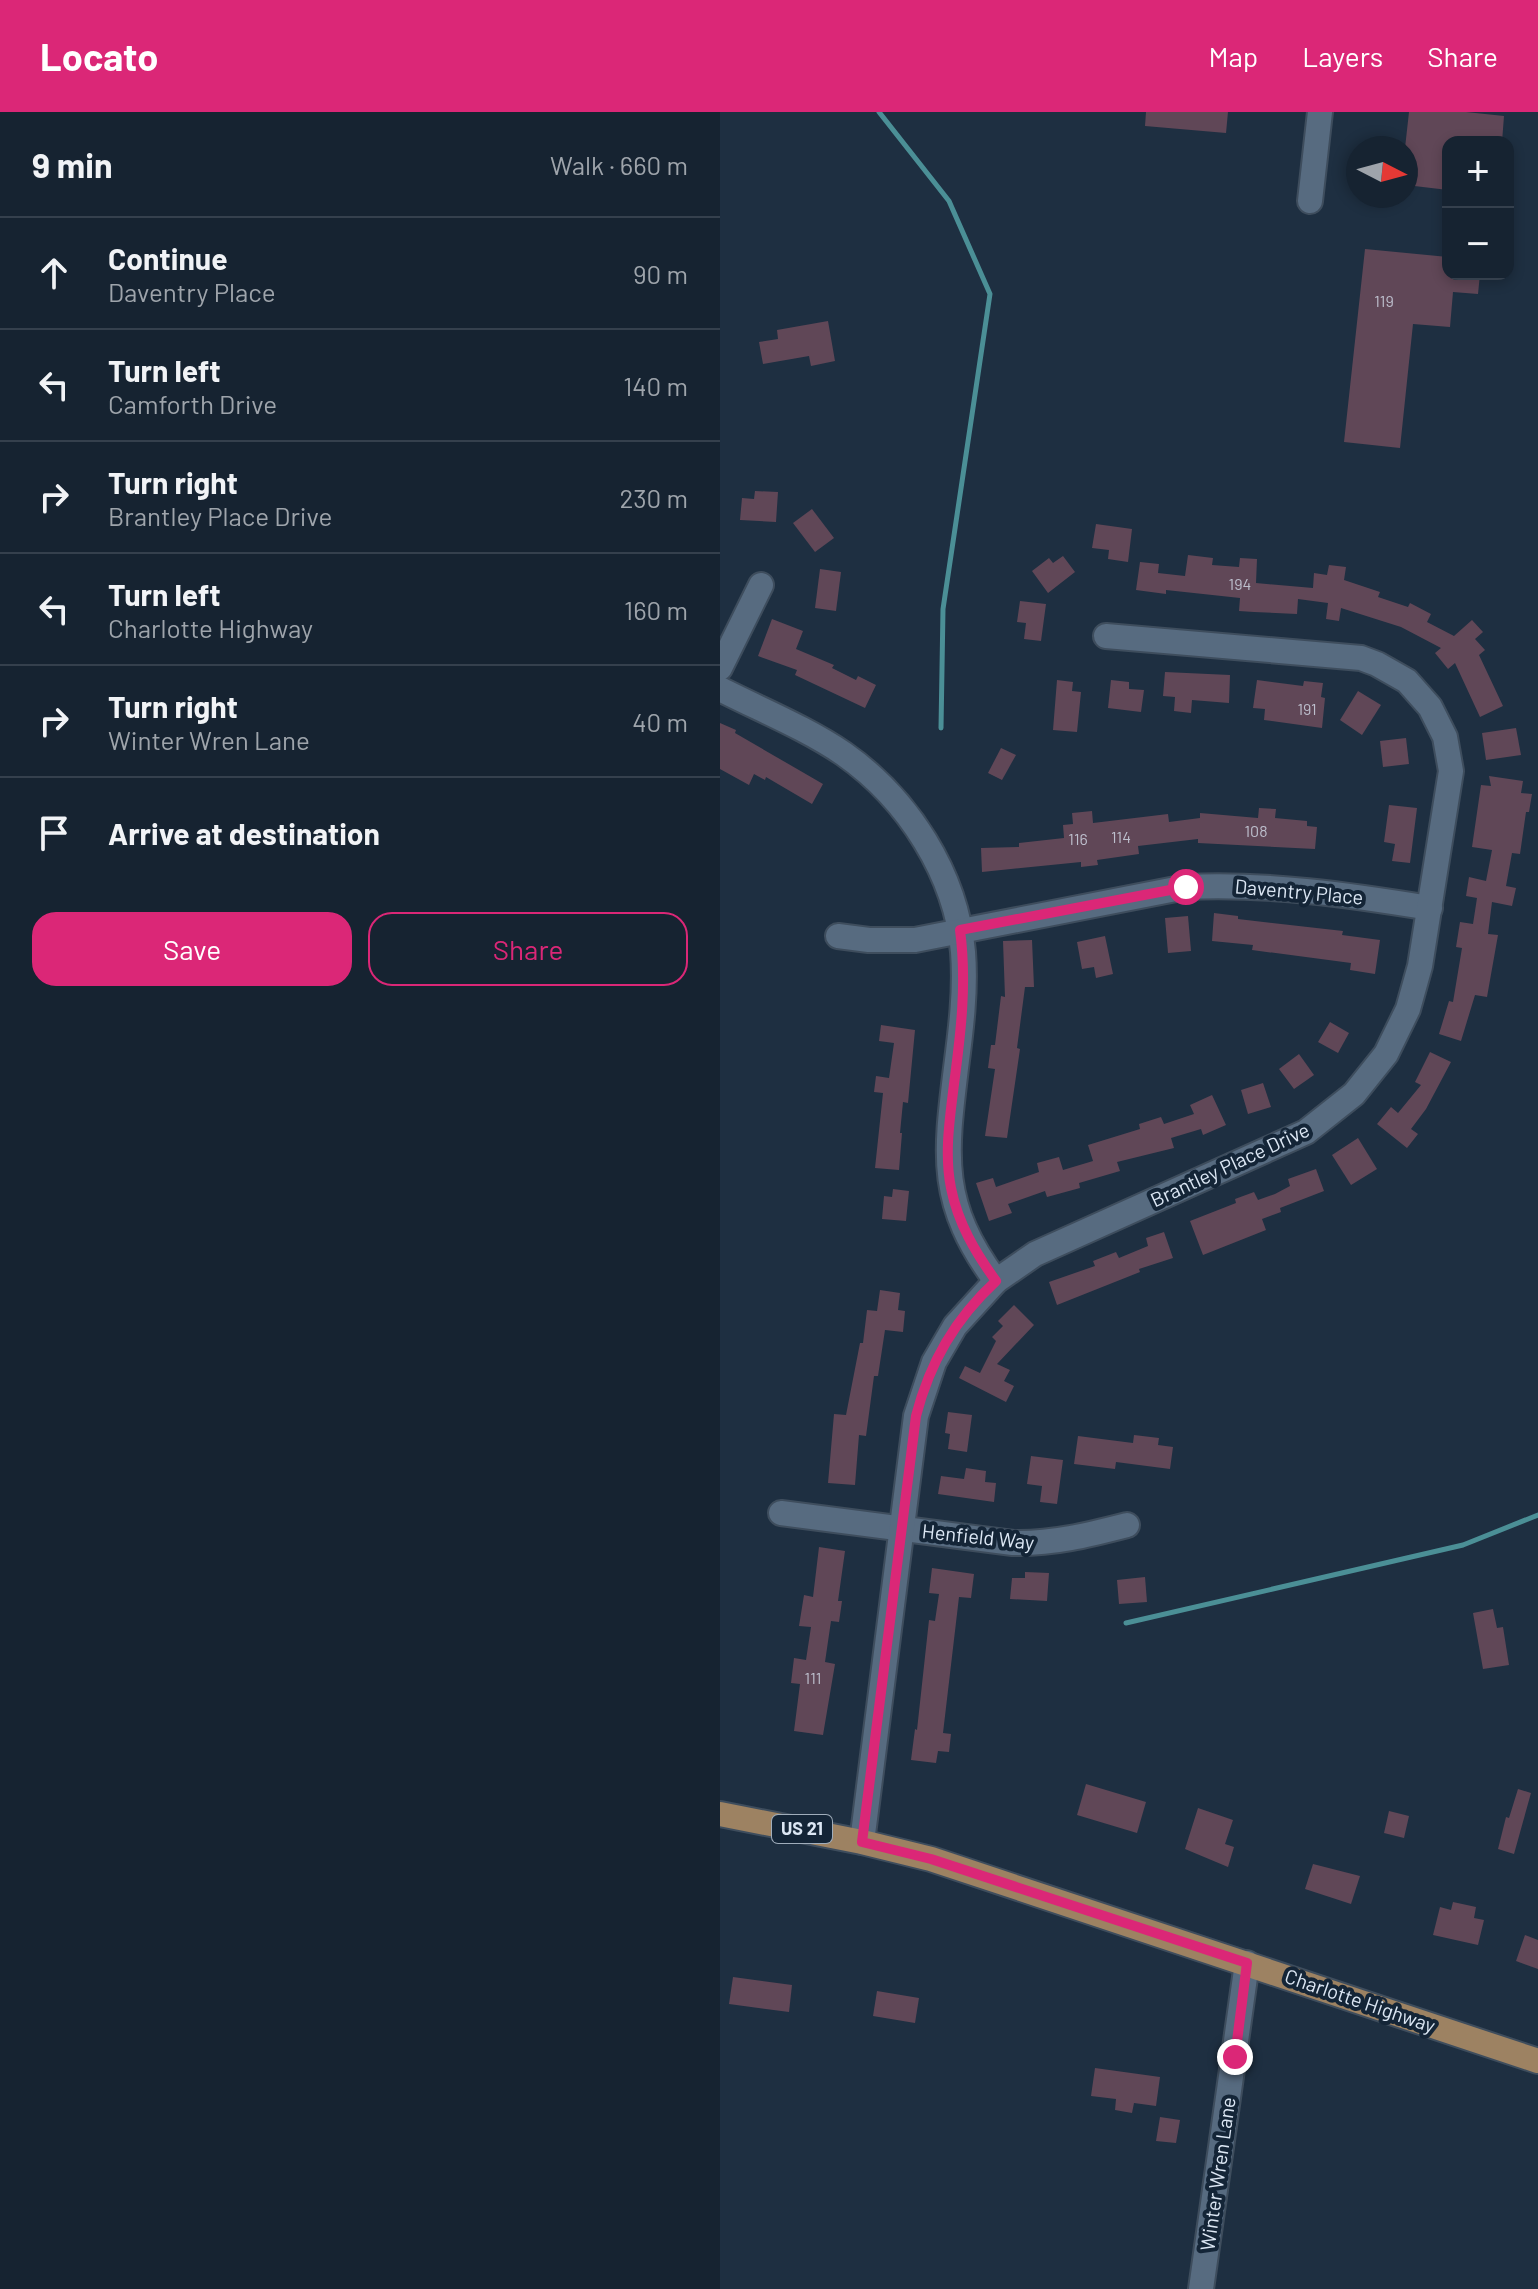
<!DOCTYPE html>
<meta charset="utf-8">
<style>
:root{--surface:#162331;--page:#232f3d;--text:#f1f3f6;--muted:#9ea4ab;--line:#35404d;--accent:#db2777}
body{margin:0;font-family:Barlow,sans-serif;background:var(--page);color:var(--text)}
.controls{position:absolute;right:24px;top:24px;display:grid;overflow:hidden;border-radius:16px;box-shadow:0 4px 12px #0003}
.controls button{width:72px;height:72px;display:grid;place-items:center;padding:0;border:0;border-bottom:2px solid var(--line);background:var(--surface);color:var(--text);font:40px sans-serif}
.compass{position:absolute;left:626px;top:24px;width:72px;height:72px;border-radius:50%;background:var(--surface);box-shadow:0 4px 12px #0003;rotate:96deg}
.stop{position:absolute;width:24px;height:24px;margin:-18px;border:6px solid #db2777;border-radius:50%;background:#fff}
.stop.end{background:#db2777;border-color:#fff;box-shadow:0 2px 8px #0008}
.list{margin:0;padding:0;list-style:none}
h2{display:flex;justify-content:space-between;align-items:center;height:104px;margin:0;padding:0 32px;font-size:34px}
h2 small{font-size:26px;font-weight:400;color:var(--muted)}
.list li{display:grid;grid-template-columns:52px 1fr auto;gap:24px;align-items:center;box-sizing:border-box;height:112px;padding:0 32px;border-top:2px solid var(--line)}
.list b{display:block;font-size:30px;white-space:nowrap}
.list p{margin:0;font-size:26px;white-space:nowrap;color:var(--muted)}
.list em{font-size:26px;font-style:normal;color:var(--muted)}
.actions{display:flex;gap:16px;padding:24px 32px}
.actions a{flex:1;padding:18px 0;border:2px solid var(--accent);border-radius:24px;text-align:center;font-size:28px;color:var(--accent)}
.actions .main{background:var(--accent);color:#fff}
.icon{flex:none;width:44px;height:44px;fill:none;stroke:currentColor;stroke-width:2;stroke-linecap:round;stroke-linejoin:round}
.map{position:relative;flex:none;width:818px;height:2177px;overflow:hidden}
header{display:flex;align-items:center;gap:48px;box-sizing:border-box;height:112px;padding:0 40px;background:var(--accent);color:#fff}
header strong{font-size:38px}
nav{display:flex;gap:44px;margin-inline-start:auto;font-size:28px}
main{display:flex}
aside{flex:1;background:var(--surface)}
.map>svg:first-child{display:block}
.lines{fill:none;stroke-linecap:round;stroke-linejoin:round}
.stream{stroke:#4b8f96;stroke-width:5}
.building{fill:#604757}
.minor-casing{stroke:#3e4d5d;stroke-width:28}
.major-casing{stroke:#3e4d5d;stroke-width:28}
.minor{stroke:#576b80;stroke-width:24}
.major{stroke:#9d8262;stroke-width:24}
.route{stroke:#db2777;stroke-width:10}
.labels{text-anchor:middle;stroke-width:8;stroke-linejoin:round;paint-order:stroke}
.number-label{font-size:16px;fill:#bdbfcd}
.shield{fill:#142537;stroke:#a0adbb;stroke-width:2}
.shield-label{font-size:18px;font-weight:bold;fill:#dce7f4}
.street-label{font-size:20px;fill:#dce7f4;stroke:#142537}
</style>
<header>
<strong>Locato</strong>
<nav><a>Map</a><a>Layers</a><a>Share</a></nav>
</header>
<main>
<aside>
<h2>9 min<small>Walk · 660 m</small></h2>
<ul class="list">
<li><svg class="icon" aria-label="ahead" viewBox="0 0 24 24"><path d="M12 20V5M6 11l6-6 6 6"/></svg><div><b>Continue</b><p>Daventry Place</p></div><em>90 m</em></li>
<li><svg class="icon" aria-label="left" viewBox="0 0 24 24"><path d="M17 20v-9H6M10 6l-5 5 5 5"/></svg><div><b>Turn left</b><p>Camforth Drive</p></div><em>140 m</em></li>
<li><svg class="icon" aria-label="right" viewBox="0 0 24 24"><path d="M7 20v-9h11M14 6l5 5-5 5"/></svg><div><b>Turn right</b><p>Brantley Place Drive</p></div><em>230 m</em></li>
<li><svg class="icon" aria-label="left" viewBox="0 0 24 24"><path d="M17 20v-9H6M10 6l-5 5 5 5"/></svg><div><b>Turn left</b><p>Charlotte Highway</p></div><em>160 m</em></li>
<li><svg class="icon" aria-label="right" viewBox="0 0 24 24"><path d="M7 20v-9h11M14 6l5 5-5 5"/></svg><div><b>Turn right</b><p>Winter Wren Lane</p></div><em>40 m</em></li>
<li><svg class="icon" aria-label="arrive" viewBox="0 0 24 24"><path d="M6 21V4h12l-3 4 3 4H6"/></svg><div><b>Arrive at destination</b></div></li>
</ul>
<div class="actions"><a class="main">Save</a><a>Share</a></div>
</aside>
<div class="map">
<svg width="818" height="2177" viewBox="0 0 818 2177">
<rect width="100%" height="100%" fill="#1e2f41"/>
<g class="lines">
<g class="stream">
<path d="M159,0L229,89L270,182L223,497L221,616"/>
<path d="M406,1511L743,1433L818,1403"/>
</g>
</g>
<g class="building">
<path d="M426,0H508L506,21L425,14Z"/>
<path d="M689,0H746L784,4L782,30H728V78L686,73L685,36Z"/>
<path d="M645,137L728,145V162H760L758,182L733,180L730,215L693,212L680,336L624,330Z"/>
<path d="M108,209L115,249L91,254L89,244L43,252L39,230L58,227L57,218Z"/>
<path d="M35,379L58,380L56,410L20,408L22,386L34,387Z"/>
<path d="M92,397L114,426L95,440L73,411Z"/>
<path d="M376,412L412,417L408,450L388,447L389,438L372,436Z"/>
<path d="M468,443L493,446L492,453L519,455L520,446L537,447L536,471L593,476L594,461L607,463L609,453L626,455L624,468L660,480L658,485L688,495L690,491L711,502L707,510L734,524L752,508L763,520L755,527L765,538L759,543L783,594L760,605L735,551L728,557L715,541L721,536L681,515L621,496L619,509L606,507L608,491L578,487L577,502L534,500L519,499L520,486L446,478V482L416,478L420,450L439,452L438,461L465,464Z"/>
<path d="M343,444L355,460L328,481L312,459L329,446L333,451Z"/>
<path d="M100,457L121,460L116,499L95,496Z"/>
<path d="M300,489L326,492L321,529L304,527L306,511L297,510Z"/>
<path d="M52,507L83,519L76,537L114,553L112,556L136,568L138,564L156,573L145,596L75,563L77,558L38,544Z"/>
<path d="M445,560L510,563L509,591L472,588L471,601L454,599L455,585L443,584Z"/>
<path d="M337,568L353,570L352,579L361,580L357,620L333,618Z"/>
<path d="M391,568L409,570V577L424,578L421,600L388,596Z"/>
<path d="M537,568L583,574L584,569L603,571L601,585L605,586L602,616L544,608L545,597L533,596Z"/>
<path d="M638,579L661,593L642,623L620,608Z"/>
<path d="M0,611L16,618L15,621L103,672L92,692L46,665L45,668L34,662L29,673L0,657Z"/>
<path d="M796,616L801,643L766,648L762,621Z"/>
<path d="M686,626L689,652L663,655L660,629Z"/>
<path d="M281,636L296,643L282,668L268,661Z"/>
<path d="M769,664L803,669L801,681L812,682L809,700H806L800,742L792,741L786,774L796,776L792,794L772,790L768,822L778,823L767,885L755,883L741,929L719,922L729,889L733,890L742,836L736,835L740,810L753,812L757,786L746,784L749,765L766,769L772,738L752,735L761,673L771,674Z"/>
<path d="M669,693L697,696L690,751L672,749L675,732L664,730Z"/>
<path d="M539,696L556,697L555,706L587,709V714L597,715L595,737L478,731V727L418,734L419,742L377,748L378,753L361,755V750L262,760L261,736L299,735V731L344,726L343,713L353,712L352,701L372,699L373,711L448,702L449,710L480,706V701L538,706Z"/>
<path d="M494,801L518,804V807L623,819L622,823L660,828L655,862L630,858L631,851L532,838L533,833L492,829Z"/>
<path d="M468,804L471,839L448,841L445,806Z"/>
<path d="M385,824L393,862L376,866L374,855L362,857L357,830Z"/>
<path d="M312,828L314,875H305L297,936L300,937L287,1026L265,1024L275,957L268,956L271,933H275L281,884L285,885L283,829Z"/>
<path d="M610,910L629,921L618,941L598,930Z"/>
<path d="M161,913L195,918L188,991L183,990L180,1021H182L179,1058L155,1056L163,981L154,980L156,964L169,966L174,931L159,929Z"/>
<path d="M710,940L731,950L706,997L691,1017L698,1022L687,1036L657,1012L671,995L678,1001L701,973L695,970Z"/>
<path d="M579,942L594,963L574,977L559,957Z"/>
<path d="M543,971L551,995L528,1002L521,978Z"/>
<path d="M492,983L506,1013L483,1023L481,1017L451,1026L454,1036L397,1050L400,1059L359,1071L360,1076L327,1085L325,1079L288,1092L292,1101L269,1109L256,1071L273,1066L276,1075L319,1060L317,1051L339,1045L343,1058L373,1049L368,1033L420,1017L419,1012L441,1005L444,1012L474,1002L470,993Z"/>
<path d="M638,1026L657,1057L631,1073L612,1043Z"/>
<path d="M596,1057L604,1079L560,1096L561,1100L542,1107L546,1118L483,1143L470,1109L516,1091L515,1087L534,1080L538,1088L555,1082L570,1074L568,1067Z"/>
<path d="M173,1077L189,1079L186,1109L162,1107L164,1084L172,1085Z"/>
<path d="M444,1120L453,1146L419,1157L420,1160L337,1193L329,1170L375,1154L373,1149L396,1140L399,1146L428,1134L426,1126Z"/>
<path d="M160,1178L180,1181L178,1198L185,1199L183,1220L165,1218L158,1264H154L146,1324L139,1323L135,1373L108,1371L114,1302L126,1303L140,1231H143L147,1198L157,1199Z"/>
<path d="M294,1193L314,1213L277,1252L290,1258L284,1269L294,1274L286,1290L239,1266L245,1254L260,1261L276,1229L272,1225L283,1214L278,1209Z"/>
<path d="M228,1300L252,1303L247,1340L228,1337L230,1322L225,1321Z"/>
<path d="M414,1323L439,1326L438,1333L453,1335L450,1357L396,1350L395,1357L354,1352L358,1324L413,1331Z"/>
<path d="M311,1344L343,1348L337,1392L320,1390L322,1374L307,1372Z"/>
<path d="M246,1356L266,1359L265,1370L276,1371L274,1390L218,1382L221,1364L244,1367Z"/>
<path d="M99,1435L125,1439L118,1489H122L119,1510L111,1509L105,1550L115,1552L103,1623L74,1619L80,1572L71,1571L74,1546L86,1548L91,1515L79,1514L84,1483L93,1485Z"/>
<path d="M212,1456L254,1462L251,1486L239,1485L223,1621L231,1622L229,1640L218,1639L216,1651L191,1648L195,1617L197,1618L209,1508L215,1509L219,1482L209,1481Z"/>
<path d="M305,1460L329,1461L327,1489L290,1487L292,1466H305Z"/>
<path d="M425,1465L427,1490L399,1492L397,1468Z"/>
<path d="M773,1497L777,1516L783,1515L789,1553L763,1557L753,1501Z"/>
<path d="M366,1672L426,1690L417,1721L357,1703Z"/>
<path d="M798,1677L811,1681L794,1742L778,1737L786,1705L789,1706Z"/>
<path d="M478,1696L513,1708L505,1732L514,1735L508,1755L465,1737Z"/>
<path d="M669,1699L689,1704L684,1726L664,1721Z"/>
<path d="M593,1752L640,1764L631,1792L585,1777Z"/>
<path d="M733,1790L756,1795L754,1806L764,1808L758,1833L713,1823L720,1795L731,1798Z"/>
<path d="M805,1823L818,1828V1857L796,1849Z"/>
<path d="M13,1865L72,1873L69,1900L9,1892Z"/>
<path d="M157,1879L199,1886L195,1911L153,1904Z"/>
<path d="M375,1956L440,1965L436,1994L414,1991L412,2001L395,1998L396,1987L371,1984Z"/>
<path d="M440,2005L460,2008L456,2031L436,2029Z"/>
</g>
<g class="lines">
<g class="minor-casing">
<g id="minor">
<path d="M590,89L600,0"/>
<path d="M0,556L41,473"/>
<path d="M0,577C41,598 86,616 124,642C188,687 236,762 243,840C246,878 241,918 236,956C225,1045 219,1092 276,1169"/>
<path d="M118,824L149,828H195L466,775C547,771 630,783 710,796"/>
<path d="M61,1401L293,1431C333,1432 368,1423 407,1413"/>
<path d="M142,1730L196,1304L214,1250L235,1214L276,1169L315,1142L586,1020L634,982L666,942L688,897L700,854L731,659L725,625L710,595L687,569L657,552L641,546L386,524"/>
<path d="M481,2177L527,1851"/>
</g>
</g>
<g class="major-casing">
<path id="major" d="M0,1702L142,1730L211,1747L818,1949"/>
</g>
<use href="#minor" class="minor"/>
<use href="#major" class="major"/>
</g>
<g class="lines">
<path class="route" d="M466,775L240,818C247,870 241,920 234,972C230,1006 224,1041 231,1076C238,1111 255,1140 276,1169C235,1207 210,1250 196,1304L142,1730L211,1747L527,1851L515,1945"/>
</g>
<g class="labels">
<g class="number-label">
<text x="664" y="195">119</text>
<text x="520" y="478">194</text>
<text x="587" y="603">191</text>
<text x="536" y="725">108</text>
<text x="401" y="731">114</text>
<text x="358" y="733">116</text>
<text x="93" y="1572">111</text>
</g>
<rect class="shield" x="52" y="1703" width="60" height="28" rx="6"/>
<g class="shield-label">
<text x="82" y="1723">US 21</text>
</g>
<g class="street-label">
<text transform="translate(579 780) rotate(5)" y="7">Daventry Place</text>
<text transform="translate(510 1053) rotate(-25)" y="7">Brantley Place Drive</text>
<text transform="translate(258 1425) rotate(6)" y="7">Henfield Way</text>
<text transform="translate(640 1889) rotate(19)" y="7">Charlotte Highway</text>
<text transform="translate(498 2062) rotate(-82)" y="7">Winter Wren Lane</text>
</g>
</g>
</svg>
<div class="controls">
<button>+</button>
<button>−</button>
</div>
<svg class="compass" viewBox="-18 -18 36 36"><path d="M0-13l5 13h-10z" fill="#e53935"/><path d="M0 13l5-13h-10z" fill="#9ea4ab"/></svg>
<div class="stop" style="left:466px;top:775px"></div>
<div class="stop end" style="left:515px;top:1945px"></div>
</div>
</main>
